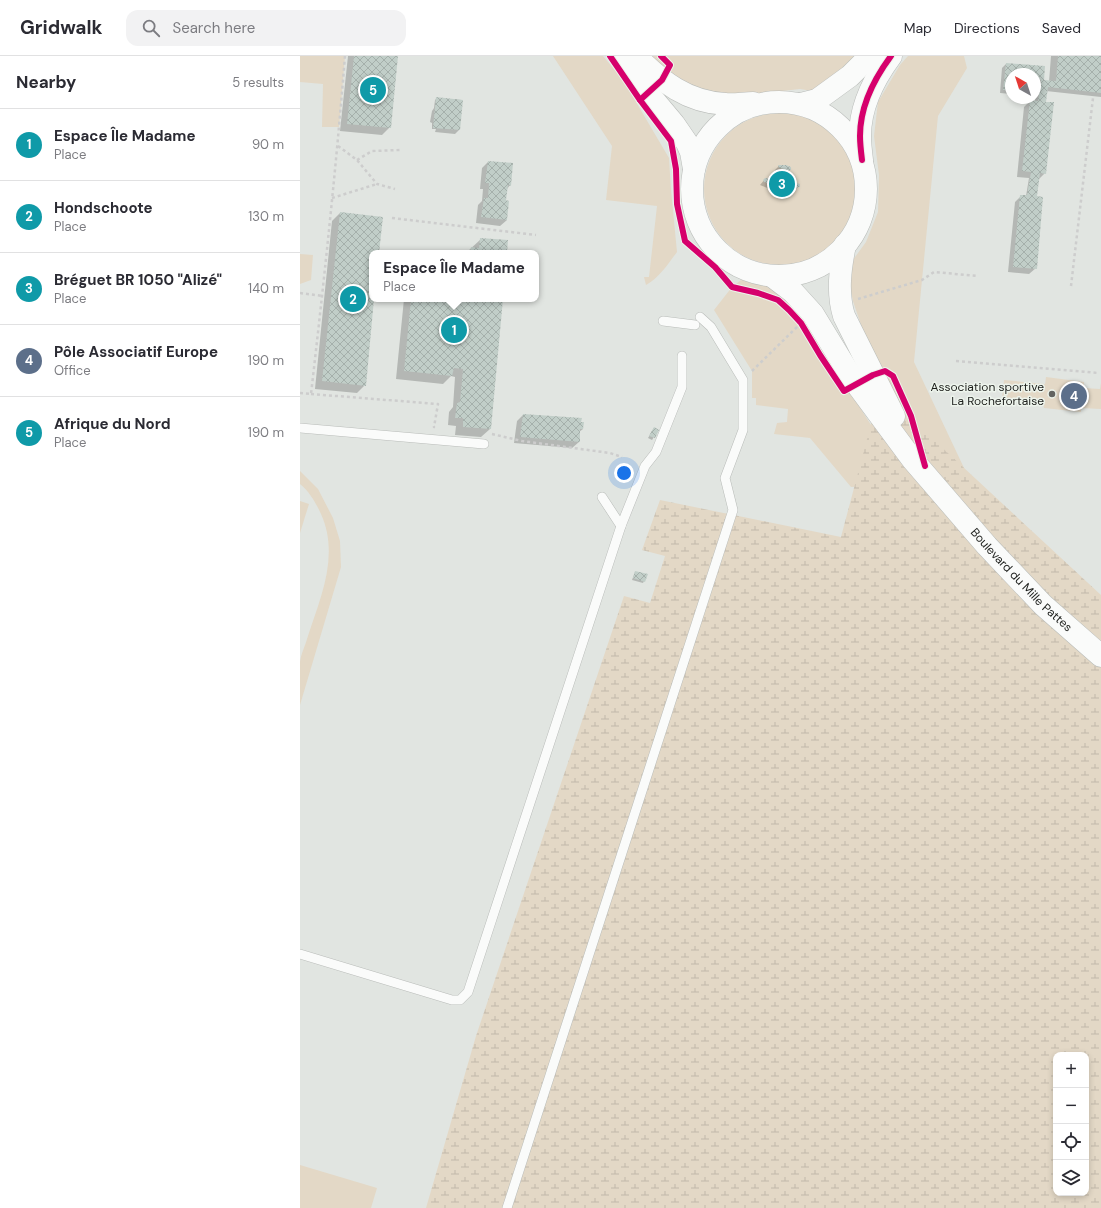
<!DOCTYPE html>
<meta charset="utf-8">
<style>
:root{--surface:#fff;--page:#f2f2f3;--text:#2b2b33;--muted:#7c7c81;--line:#e1e1e2;--accent:#626461}
body{margin:0;font-family:"DM Sans",sans-serif;background:var(--page);color:var(--text)}
.controls{position:absolute;right:12px;bottom:12px;display:grid;overflow:hidden;border-radius:8px;box-shadow:0 2px 6px #0003}
.controls button{width:36px;height:36px;display:grid;place-items:center;padding:0;border:0;border-bottom:1px solid var(--line);background:var(--surface);color:var(--text);font:20px sans-serif}
.compass{position:absolute;left:705px;top:12px;width:36px;height:36px;border-radius:50%;background:var(--surface);box-shadow:0 2px 6px #0003;rotate:321deg}
.you{position:absolute;left:324px;top:417px;width:14px;height:14px;margin:-10px;border:3px solid #fff;border-radius:50%;background:#1a73e8;box-shadow:0 0 0 6px #1a73e833}
.badge{display:grid;place-items:center;width:26px;height:26px;border-radius:50%;background:var(--accent);color:#fff;font-size:13px;font-weight:700}
.pin{position:absolute;translate:-50% -50%;border:2px solid #fff;box-shadow:0 1px 4px #0006}
.popup{position:absolute;left:69px;top:194px;width:170px;height:52px;box-sizing:border-box;display:grid;place-content:center;border-radius:8px;background:var(--surface);filter:drop-shadow(0 1px 3px #0005);font-size:13px;white-space:nowrap;color:var(--muted)}
.popup b{font-size:15px;color:var(--text)}
.popup::after{content:'';position:absolute;left:50%;top:100%;margin-left:-8px;border:8px solid transparent;border-top-color:var(--surface)}
.list{margin:0;padding:0;list-style:none}
h2{display:flex;justify-content:space-between;align-items:center;height:52px;margin:0;padding:0 16px;font-size:17px}
h2 small{font-size:13px;font-weight:400;color:var(--muted)}
.list li{display:grid;grid-template-columns:26px 1fr auto;gap:12px;align-items:center;box-sizing:border-box;height:72px;padding:0 16px;border-top:1px solid var(--line)}
.list b{display:block;font-size:15px;white-space:nowrap}
.list p{margin:0;font-size:13px;white-space:nowrap;color:var(--muted)}
.list em{font-size:13px;font-style:normal;color:var(--muted)}
.icon{flex:none;width:22px;height:22px;fill:none;stroke:currentColor;stroke-width:2;stroke-linecap:round;stroke-linejoin:round}
.map{position:relative;flex:none;width:801px;height:1152px;overflow:hidden}
header{display:flex;align-items:center;gap:24px;box-sizing:border-box;height:56px;padding:0 20px;background:var(--surface);border-bottom:1px solid var(--line)}
header strong{font-size:19px}
nav{display:flex;gap:22px;margin-inline-start:auto;font-size:14px}
.search{width:280px;height:36px;background:var(--page);display:flex;align-items:center;gap:10px;box-sizing:border-box;padding:0 14px;border-radius:12px;color:var(--muted);font-size:15px}
main{display:flex}
aside{flex:1;background:var(--surface)}
.map>svg:first-child{display:block}
.grass{fill:#e3d8c6}
.wetland{fill:url(#wetland-marsh);fill-rule:evenodd}
.shadow{fill:#0003}
.building{fill:url(#building-cross-hatch)}
.lines{fill:none;stroke-linecap:round;stroke-linejoin:round}
.lane-casing{stroke:#b9bcb9;stroke-width:10}
.secondary-casing{stroke:#b9bcb9;stroke-width:23}
.primary-casing{stroke:#b9bcb9;stroke-width:23}
.path{stroke:#cdcdcd;stroke-width:2.5;stroke-dasharray:3 3;stroke-linecap:butt}
.lane{stroke:#fafbfa;stroke-width:9}
.secondary{stroke:#fafbfa;stroke-width:22}
.primary{stroke:#fafbfa;stroke-width:22}
.cycleway-casing{stroke:#edf4ec;stroke-width:8}
.cycleway{stroke:#d6006c;stroke-width:6}
.poi-dot{fill:#626461;stroke:#edf4ec;stroke-width:1.5}
.labels{text-anchor:middle;stroke-width:3;stroke-linejoin:round;paint-order:stroke}
.poi-label{font-size:12px;fill:#1d1f1c;stroke:#edf4ec;text-anchor:end}
.street-label{font-size:12px;fill:#1d1f1c;stroke:#edf4ec}
</style>
<header>
<strong>Gridwalk</strong>
<div class="search"><svg class="icon" aria-label="search" viewBox="0 0 24 24"><circle cx="10" cy="10" r="6"/><path d="M15 15l6 6"/></svg>Search here</div>
<nav><a>Map</a><a>Directions</a><a>Saved</a></nav>
</header>
<main>
<aside>
<h2>Nearby<small>5 results</small></h2>
<ul class="list">
<li><span class="badge" style="background:#0f9aa8">1</span><div><b>Espace Île Madame</b><p>Place</p></div><em>90 m</em></li>
<li><span class="badge" style="background:#0f9aa8">2</span><div><b>Hondschoote</b><p>Place</p></div><em>130 m</em></li>
<li><span class="badge" style="background:#0f9aa8">3</span><div><b>Bréguet BR 1050 &quot;Alizé&quot;</b><p>Place</p></div><em>140 m</em></li>
<li><span class="badge" style="background:#5c6f8a">4</span><div><b>Pôle Associatif Europe</b><p>Office</p></div><em>190 m</em></li>
<li><span class="badge" style="background:#0f9aa8">5</span><div><b>Afrique du Nord</b><p>Place</p></div><em>190 m</em></li>
</ul>
</aside>
<div class="map">
<svg width="801" height="1152" viewBox="0 0 801 1152">
<defs>
<pattern id="wetland-marsh" width="20" height="14" patternUnits="userSpaceOnUse"><rect width="20" height="14" fill="#e3d8c6"/><path d="M1 5h8M5 5V1M11 12h8M15 12V8" fill="none" stroke="#c2b9aa"/></pattern>
<pattern id="building-cross-hatch" width="8" height="8" patternUnits="userSpaceOnUse"><rect width="8" height="8" fill="#c1cec8"/><path d="M0 0l8 8M0 8l8-8" fill="none" stroke="#a5b0ab"/></pattern>
</defs>
<rect width="100%" height="100%" fill="#e1e5e1"/>
<g class="grass">
<path d="M0,0H45L39,71H22L23,28L0,26Z"/>
<path d="M253,0H303L323,24L369,102L371,134L377,196C368,208 359,222 346,229L344,221H349L357,150L306,144L312,90Z"/>
<path d="M348,0H561L512,35L500,33L455,38L414,40L366,16Z"/>
<path d="M608,0H664L667,12L638,60L614,306L673,431L666,451L577,317L553,245L549,226L550,208L566,186L578,156L579,119L574,80L578,46L600,9Z"/>
<circle cx="480" cy="133" r="76"/>
<path d="M0,198L13,199L11,224L0,228Z"/>
<path d="M457,223L482,234L505,264L529,298L564,358L609,428L551,431L510,382L474,378L477,367L487,366L488,353L456,349V342H452V315L414,254L432,231L441,224Z"/>
<path d="M746,321L784,326V332L800,333L801,327V353L781,352V356L744,352L743,348L702,343L704,324L745,328Z"/>
<path d="M0,415L18,433L33,462L40,485L41,511L0,649C0,636 0,618 0,606C1,598 5,590 7,583C20,542 40,500 21,458C16,447 9,435 0,428Z"/>
<path d="M0,445L9,448L0,477Z"/>
<path d="M0,1109L77,1132L71,1152H0Z"/>
</g>
<path class="wetland" d="M580,334L801,539V1152H126L176,980L324,540L350,547L365,500L342,494L360,444L541,481ZM756,999H786V1137H756Z"/>
<g class="shadow">
<path d="M48,0H97L90,71L82,79L40,75Z"/>
<path d="M751,0H801V41L746,35L745,45V117L739,123L736,141V212L729,218L708,216L715,146L721,140H726L729,122L717,121L724,51L730,45H735L737,28H735V18H711V38L700,37L702,12L706,8L744,11L743,25L749,26Z"/>
<path d="M137,42L162,44L159,74L155,78L135,76L136,73H132V67L130,66L132,55L134,52L135,44Z"/>
<path d="M188,106L210,129L207,133L205,145L207,164L200,170L176,167L178,149L182,145L183,133H180L182,112Z"/>
<path d="M479,110L490,114L486,118H485L484,125L500,129L494,135H482L481,138L477,142V135L476,134L472,138V134L460,129L465,123L479,124L480,117L475,116V114Z"/>
<path d="M40,157L78,197H72V243H73L65,329L57,337L15,333L32,165Z"/>
<path d="M181,183L206,197H166Z"/>
<path d="M104,243H202L190,373L181,381L155,379L156,370L148,369L149,356L153,351L155,321L151,320L143,328L96,323Z"/>
<path d="M223,359L279,366L283,373L279,376V386L272,392L214,387L217,365Z"/>
<path d="M354,372L358,374L352,384L348,382Z"/>
<path d="M335,516L344,525L343,527L332,524Z"/>
</g>
<g class="building">
<path d="M54,0H98L91,72L47,68Z"/>
<path d="M758,0H801V37L748,31L746,46H754L746,118L740,117L737,140L743,141L737,213L713,211L720,139H727L731,116L722,115L730,44L738,45L741,24H735V18H711V34H703L706,7L745,10L744,24L756,25Z"/>
<path d="M136,41L163,44L160,74L133,72Z"/>
<path d="M188,105L213,107L211,130L208,129L206,144L209,145L207,164L181,161L184,142H188L189,127H185Z"/>
<path d="M478,109H486L491,111V114H486L485,124L500,128V131L489,132L487,135L486,134L487,132L484,131L483,137L481,139L480,136L481,131H478L476,135V130L464,126L463,124L465,122L481,124L484,113L479,112Z"/>
<path d="M40,156L83,161L79,197H72V243H74L66,330L22,325Z"/>
<path d="M180,182L208,184L207,197H170L171,191L179,192Z"/>
<path d="M111,243H203L191,373L163,371V362H155L157,347L160,346L163,313L154,312L152,320L104,315Z"/>
<path d="M223,358L282,362L281,366H284L283,373H280V386L220,381Z"/>
<path d="M354,371L359,374L355,382L349,380Z"/>
<path d="M335,515L348,518L345,526L333,522Z"/>
</g>
<g class="lines">
<g class="lane-casing">
<g id="lane">
<path d="M363,265L395,269"/>
<path d="M0,372L184,388"/>
<path d="M302,441L321,470"/>
<path d="M0,898L152,944H160L168,936L321,470L345,410L356,396L382,331V300"/>
<path d="M207,1152L433,454L425,422L443,374V324L411,271L400,261"/>
</g>
</g>
<g class="secondary-casing">
<g id="secondary">
<path d="M501,48L517,44L550,20L570,0"/>
<path d="M562,104C561,96 560,88 560,80C560,51 574,23 591,0"/>
</g>
</g>
<g class="primary-casing">
<g id="primary">
<path d="M321,0L348,37L374,68L387,87L391,96L394,113"/>
<path d="M336,0C362,26 387,46 425,48C434,49 444,47 453,47"/>
<circle cx="479" cy="133" r="87"/>
<path d="M545,189C540,213 537,237 544,260L594,360"/>
<path id="s1" d="M472,220L493,236L513,258L552,322L612,403L687,490L743,549L801,600"/>
</g>
</g>
<g class="path">
<path d="M38,90L57,104L77,128L95,133"/>
<path d="M57,104L72,95L100,94"/>
<path d="M32,142L77,128"/>
<path d="M92,162L236,179"/>
<path d="M771,230L793,42"/>
<path d="M0,237L23,240"/>
<path d="M558,243L622,224L634,216L678,220"/>
<path d="M656,305L798,317"/>
<path d="M452,315L498,270"/>
<path d="M0,337L11,338C24,225 36,113 45,0"/>
<path d="M11,338L138,348L134,371H135"/>
<path d="M192,378L222,385L310,397L322,401"/>
</g>
<use href="#lane" class="lane"/>
<use href="#secondary" class="secondary"/>
<use href="#primary" class="primary"/>
<g class="cycleway-casing">
<g id="cycleway">
<path d="M310,0L340,44"/>
<path d="M361,0L370,9L362,24L340,44L371,85L376,113L377,148L385,185L415,211L432,231L458,237L478,244L489,254L501,267L520,299L544,335L573,319L585,315L593,320L611,360L625,410"/>
<path d="M562,104C561,96 560,88 560,80C560,51 574,23 591,0"/>
</g>
</g>
<use href="#cycleway" class="cycleway"/>
</g>
<circle class="poi-dot" cx="752" cy="338" r="4"/>
<g class="labels">
<g class="poi-label">
<text x="744" y="335">Association sportive<tspan x="744" dy="14">La Rochefortaise</tspan></text>
</g>
<g class="street-label">
<text dy="4" stroke="none"><textPath href="#s1" startOffset="395">Boulevard du Mille Pattes</textPath></text>
</g>
</g>
</svg>
<div class="controls">
<button>+</button>
<button>−</button>
<button><svg class="icon" aria-label="locate" viewBox="0 0 24 24"><circle cx="12" cy="12" r="6"/><path d="M12 2v4M12 18v4M2 12h4M18 12h4"/></svg></button>
<button><svg class="icon" aria-label="layers" viewBox="0 0 24 24"><path d="M12 4l9 5-9 5-9-5zM3 14l9 5 9-5"/></svg></button>
</div>
<svg class="compass" viewBox="-18 -18 36 36"><path d="M0-13l5 13h-10z" fill="#e53935"/><path d="M0 13l5-13h-10z" fill="#7c7c81"/></svg>
<div class="you"></div>
<div class="pin badge" style="left:154px;top:274px;background:#0f9aa8">1</div>
<div class="popup"><b>Espace Île Madame</b>Place</div>
<div class="pin badge" style="left:53px;top:243px;background:#0f9aa8">2</div>
<div class="pin badge" style="left:482px;top:128px;background:#0f9aa8">3</div>
<div class="pin badge" style="left:774px;top:340px;background:#5c6f8a">4</div>
<div class="pin badge" style="left:73px;top:34px;background:#0f9aa8">5</div>
</div>
</main>
